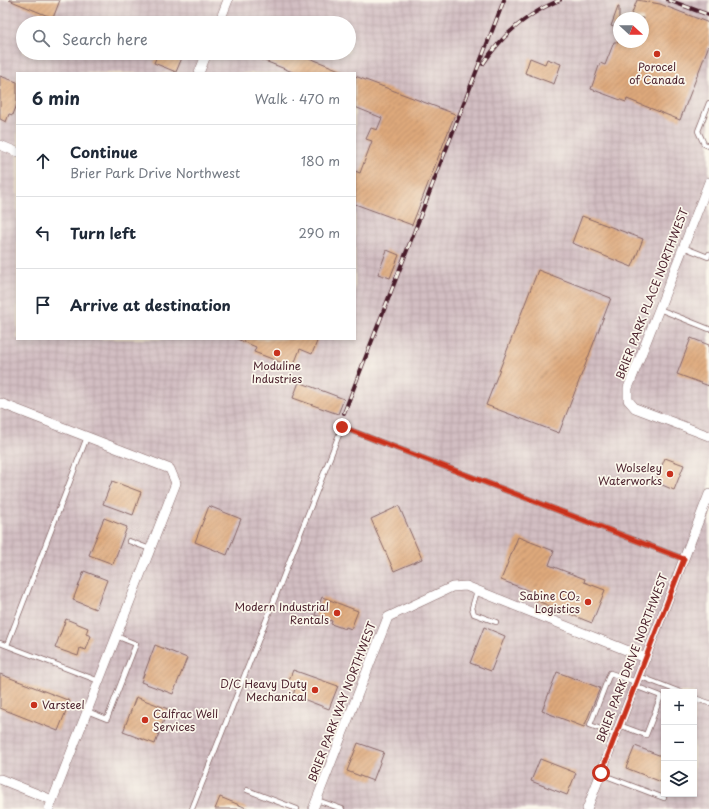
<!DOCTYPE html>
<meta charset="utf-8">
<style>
:root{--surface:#fff;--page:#f6f6f7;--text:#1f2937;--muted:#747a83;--line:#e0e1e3}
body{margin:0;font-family:"Playpen Sans",sans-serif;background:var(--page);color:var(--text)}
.controls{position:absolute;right:12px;bottom:12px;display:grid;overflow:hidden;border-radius:0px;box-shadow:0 2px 6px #0003}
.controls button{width:36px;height:36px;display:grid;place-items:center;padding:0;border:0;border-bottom:1px solid var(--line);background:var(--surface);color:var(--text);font:20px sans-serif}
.compass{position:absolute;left:613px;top:12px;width:36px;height:36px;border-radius:50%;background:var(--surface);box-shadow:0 2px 6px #0003;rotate:111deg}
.stop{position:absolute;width:12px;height:12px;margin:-9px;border:3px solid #c8321e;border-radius:50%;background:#fff}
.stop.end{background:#c8321e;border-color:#fff;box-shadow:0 1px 4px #0008}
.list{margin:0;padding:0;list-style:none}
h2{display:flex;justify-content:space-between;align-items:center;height:52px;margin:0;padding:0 16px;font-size:17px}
h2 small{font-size:13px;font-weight:400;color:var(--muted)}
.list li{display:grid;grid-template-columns:26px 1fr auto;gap:12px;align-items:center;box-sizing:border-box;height:72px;padding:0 16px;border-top:1px solid var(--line)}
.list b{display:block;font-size:15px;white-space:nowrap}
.list p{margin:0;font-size:13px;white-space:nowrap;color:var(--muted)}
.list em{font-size:13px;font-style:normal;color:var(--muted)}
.icon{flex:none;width:22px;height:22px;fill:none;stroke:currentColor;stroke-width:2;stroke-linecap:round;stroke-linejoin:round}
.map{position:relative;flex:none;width:709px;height:809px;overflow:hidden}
.search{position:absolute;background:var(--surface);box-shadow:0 2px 6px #0003;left:16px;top:16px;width:340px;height:44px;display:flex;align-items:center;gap:10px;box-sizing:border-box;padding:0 14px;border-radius:22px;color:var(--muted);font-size:15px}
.panel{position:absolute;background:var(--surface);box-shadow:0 2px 6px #0003;left:16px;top:72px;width:340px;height:268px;border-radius:0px}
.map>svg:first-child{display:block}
.industrial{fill:url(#industrial-grid);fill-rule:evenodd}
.building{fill:url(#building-hatch)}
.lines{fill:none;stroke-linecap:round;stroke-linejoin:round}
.service-casing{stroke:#866565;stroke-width:6}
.minor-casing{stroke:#866565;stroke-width:10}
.service{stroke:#fff;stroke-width:4.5}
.minor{stroke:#fff;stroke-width:9}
.rail-casing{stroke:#4a1f2b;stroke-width:4}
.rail{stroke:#fbf7ec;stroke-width:2.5;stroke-dasharray:8;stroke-linecap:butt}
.route{stroke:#c8321e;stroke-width:5}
.poi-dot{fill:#c8321e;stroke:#fbf7ec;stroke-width:1.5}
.labels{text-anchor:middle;stroke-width:3.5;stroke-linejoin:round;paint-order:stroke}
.poi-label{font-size:11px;fill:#4a1f2b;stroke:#fbf7ec;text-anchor:end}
.street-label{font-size:11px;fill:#4a1f2b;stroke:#fbf7ec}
</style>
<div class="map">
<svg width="709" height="809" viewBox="0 0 709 809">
<defs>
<pattern id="industrial-grid" width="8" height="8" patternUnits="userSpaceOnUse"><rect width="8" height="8" fill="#d2bec2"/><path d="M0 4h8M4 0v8" fill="none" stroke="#b6a3a7"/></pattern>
<pattern id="building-hatch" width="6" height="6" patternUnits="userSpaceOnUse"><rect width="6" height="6" fill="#dea97c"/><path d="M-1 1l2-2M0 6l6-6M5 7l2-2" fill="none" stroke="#b68966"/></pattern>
</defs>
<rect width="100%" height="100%" fill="#fbf7ec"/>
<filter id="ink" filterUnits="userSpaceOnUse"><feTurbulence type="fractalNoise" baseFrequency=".025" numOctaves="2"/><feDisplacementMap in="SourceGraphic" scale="8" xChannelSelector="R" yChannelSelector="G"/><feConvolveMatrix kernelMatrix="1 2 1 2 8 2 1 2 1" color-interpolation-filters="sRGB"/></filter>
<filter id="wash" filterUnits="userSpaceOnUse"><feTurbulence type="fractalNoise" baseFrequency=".012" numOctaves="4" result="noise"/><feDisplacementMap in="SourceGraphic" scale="16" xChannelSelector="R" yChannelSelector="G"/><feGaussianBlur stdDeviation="0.9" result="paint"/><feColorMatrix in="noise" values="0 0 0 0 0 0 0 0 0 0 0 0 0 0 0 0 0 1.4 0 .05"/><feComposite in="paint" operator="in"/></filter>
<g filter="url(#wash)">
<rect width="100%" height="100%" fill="#f6e8d1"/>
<path class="industrial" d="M0,0H709V809H0ZM619,18H643V42H619ZM23,23H349V53H23ZM17,73H355V339H17ZM664,692H694V794H664Z"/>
<g id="blocks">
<g class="building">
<path d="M9,0H60L53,18Z"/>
<path d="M637,0L660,4L709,23V45L680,120L627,99L626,102L591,89L600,63L605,65L614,42H643V18H630Z"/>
<path d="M618,7H619V29L611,26Z"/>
<path d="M158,53H184L176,72L154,63Z"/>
<path d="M245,53H297L347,73H295Z"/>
<path d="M530,58L545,64L547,59L561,64L554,84L525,73Z"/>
<path d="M0,76L17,82V104L13,115L9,114L6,122L0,119Z"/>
<path d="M355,76L455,114L412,225L355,204V171L360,173L372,141L366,139L371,128L377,130L382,118L355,107Z"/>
<path d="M582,216L643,239L632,267L572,243Z"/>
<path d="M387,250L399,255L390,278L378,274Z"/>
<path d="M538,270L611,298L559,433L486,405Z"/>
<path d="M691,338L709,345V386L677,374Z"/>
<path d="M237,339H318L312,354L300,349L293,367L254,352L256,347Z"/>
<path d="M299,382L344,399L338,414L293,398Z"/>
<path d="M665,458L684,465L674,490L655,482Z"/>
<path d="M112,481L141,492L133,515L103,504Z"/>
<path d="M209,506L241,519L227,555L195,542Z"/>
<path d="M399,506L422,559L394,571L371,519Z"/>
<path d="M104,518L127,527L113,564L89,555Z"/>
<path d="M518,537L554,551L549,565L585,579L584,582L605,590L592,623L535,600L537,594L501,580Z"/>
<path d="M84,571L107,580L96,609L73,600Z"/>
<path d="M322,597L358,611L351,629L346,627L345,629L331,624L332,621L315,615Z"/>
<path d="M66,619L88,628L86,634L91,636L86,650L80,648L78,656L55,648Z"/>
<path d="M484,627L505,636L491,671L470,663Z"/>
<path d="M155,645L187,658L173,694L141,682Z"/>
<path d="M293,670L338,686L329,709L293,695L295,689L287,685Z"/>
<path d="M557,672L600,688L584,727L542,711Z"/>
<path d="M0,674L70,701L58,731L0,708Z"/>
<path d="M136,697L168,709L155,744L123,732Z"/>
<path d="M358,743L384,752L373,781L347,771Z"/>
<path d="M635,746L664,757V783L626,768Z"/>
<path d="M540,759L576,773L567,795L531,781Z"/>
<path d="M220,797L249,809H215Z"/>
</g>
</g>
</g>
<g filter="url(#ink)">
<use href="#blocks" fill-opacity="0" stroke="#866565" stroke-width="1"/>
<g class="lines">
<g class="service-casing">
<g id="service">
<path d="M709,103L698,131L704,144L709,146"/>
<path d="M683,247L708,257L709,254"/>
<path d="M659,309L709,329"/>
<path d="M129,541L150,549"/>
<path d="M477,591L472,608L474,614L496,622"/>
<path d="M0,643L99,681"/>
<path d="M7,645L87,437"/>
<path d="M639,676L680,692"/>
<path d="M694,698L709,703"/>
<path d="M87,711L107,719L136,644L116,636"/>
<path d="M619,725L646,735L661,696L635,686"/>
<path d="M616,735L590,725L610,673L636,682"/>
<path d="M601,774L664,798"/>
<path d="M247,790L297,809"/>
<path d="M317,800L342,809"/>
<path d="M192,809L342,427L684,559"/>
</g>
</g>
<g class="minor-casing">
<g id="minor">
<path d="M219,23L228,0"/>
<path d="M199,73L207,53"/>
<path d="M0,145L17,152"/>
<path d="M709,182L628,388V400L635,408L709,436"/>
<path d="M0,403L170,469L176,483L49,809"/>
<path d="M0,779L52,800"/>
<path d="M313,809L388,617L452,587L466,586L646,658"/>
<path d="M587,809L709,494"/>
</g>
</g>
<use href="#service" class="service"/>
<use href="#minor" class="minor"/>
<g class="rail-casing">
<g id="rail">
<path d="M668,0L709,15"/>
<path d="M483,64C502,35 528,13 560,0"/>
<path d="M344,413L504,0"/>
</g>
</g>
<use href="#rail" class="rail"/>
</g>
</g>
<g class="lines" filter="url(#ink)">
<path class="route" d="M342,427L684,559L601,773"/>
</g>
<g class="poi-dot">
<circle cx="657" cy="54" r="4"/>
<circle cx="277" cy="353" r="4"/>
<circle cx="670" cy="474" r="4"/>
<circle cx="588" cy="602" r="4"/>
<circle cx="337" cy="613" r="4"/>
<circle cx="315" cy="690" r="4"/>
<circle cx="34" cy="705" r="4"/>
<circle cx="145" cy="720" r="4"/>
</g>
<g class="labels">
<g class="poi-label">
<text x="657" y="71" text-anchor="middle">Porocel<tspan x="657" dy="13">of Canada</tspan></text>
<text x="277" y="370" text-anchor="middle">Moduline<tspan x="277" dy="13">Industries</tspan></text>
<text x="662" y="472">Wolseley<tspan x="662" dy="13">Waterworks</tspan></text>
<text x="580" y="600">Sabine CO₂<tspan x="580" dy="13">Logistics</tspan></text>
<text x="329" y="611">Modern Industrial<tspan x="329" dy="13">Rentals</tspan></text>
<text x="307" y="688">D/C Heavy Duty<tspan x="307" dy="13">Mechanical</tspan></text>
<text x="42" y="709" text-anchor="start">Varsteel</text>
<text x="153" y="718" text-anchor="start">Calfrac Well<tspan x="153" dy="13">Services</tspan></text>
</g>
<g class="street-label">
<text transform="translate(652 294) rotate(-69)" y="4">BRIER PARK PLACE NORTHWEST</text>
<text transform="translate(632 658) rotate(-69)" y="4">BRIER PARK DRIVE NORTHWEST</text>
<text transform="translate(342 702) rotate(-69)" y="4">BRIER PARK WAY NORTHWEST</text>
</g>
</g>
</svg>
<div class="controls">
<button>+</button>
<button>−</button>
<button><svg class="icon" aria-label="layers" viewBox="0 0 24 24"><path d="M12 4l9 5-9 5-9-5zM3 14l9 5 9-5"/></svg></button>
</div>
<svg class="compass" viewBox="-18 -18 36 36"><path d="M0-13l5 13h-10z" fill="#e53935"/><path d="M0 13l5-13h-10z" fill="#747a83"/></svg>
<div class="stop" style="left:601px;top:773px"></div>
<div class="stop end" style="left:342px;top:427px"></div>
<div class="search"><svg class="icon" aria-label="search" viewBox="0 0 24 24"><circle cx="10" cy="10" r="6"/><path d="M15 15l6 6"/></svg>Search here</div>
<section class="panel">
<h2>6 min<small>Walk · 470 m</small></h2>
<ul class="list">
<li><svg class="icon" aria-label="ahead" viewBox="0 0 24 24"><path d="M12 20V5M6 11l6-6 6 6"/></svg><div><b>Continue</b><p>Brier Park Drive Northwest</p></div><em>180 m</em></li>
<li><svg class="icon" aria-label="left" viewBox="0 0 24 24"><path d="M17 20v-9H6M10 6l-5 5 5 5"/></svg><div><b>Turn left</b></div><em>290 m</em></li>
<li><svg class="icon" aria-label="arrive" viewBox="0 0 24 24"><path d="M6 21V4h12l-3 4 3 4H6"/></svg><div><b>Arrive at destination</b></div></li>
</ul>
</section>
</div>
